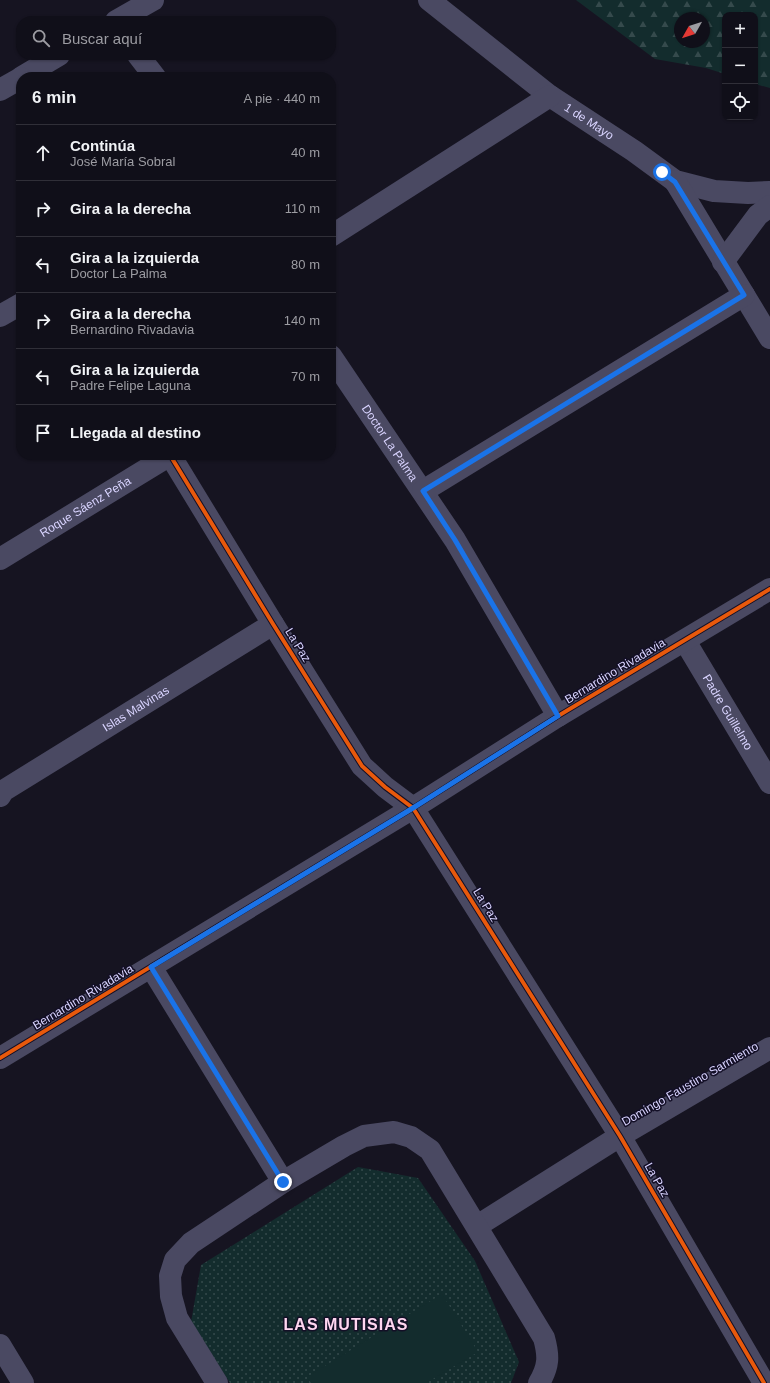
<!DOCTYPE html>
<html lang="es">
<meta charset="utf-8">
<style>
:root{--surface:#100f19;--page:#191822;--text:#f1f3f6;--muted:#9c9ca2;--line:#302f38}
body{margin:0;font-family:Helvetica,sans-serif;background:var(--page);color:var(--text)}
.controls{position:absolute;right:12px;top:12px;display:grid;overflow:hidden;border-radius:8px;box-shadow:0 1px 3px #0004}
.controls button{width:36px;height:36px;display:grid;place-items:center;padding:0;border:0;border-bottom:1px solid var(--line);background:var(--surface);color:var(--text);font:20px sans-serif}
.compass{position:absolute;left:674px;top:12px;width:36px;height:36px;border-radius:50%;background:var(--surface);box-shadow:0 1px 3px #0004;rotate:231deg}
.stop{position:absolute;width:12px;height:12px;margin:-9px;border:3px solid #1a73e8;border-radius:50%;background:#fff}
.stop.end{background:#1a73e8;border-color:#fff;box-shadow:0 1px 4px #0008}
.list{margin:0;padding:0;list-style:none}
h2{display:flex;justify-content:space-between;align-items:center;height:52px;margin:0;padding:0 16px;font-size:17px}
h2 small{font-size:13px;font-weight:400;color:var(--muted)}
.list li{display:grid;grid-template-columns:26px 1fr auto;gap:12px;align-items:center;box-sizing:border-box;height:56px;padding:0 16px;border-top:1px solid var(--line)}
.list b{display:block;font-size:15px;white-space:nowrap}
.list p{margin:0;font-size:13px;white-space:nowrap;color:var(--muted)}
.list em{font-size:13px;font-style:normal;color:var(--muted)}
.icon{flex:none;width:22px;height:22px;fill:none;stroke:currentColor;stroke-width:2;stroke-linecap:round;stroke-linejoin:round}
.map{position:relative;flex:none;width:770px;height:1383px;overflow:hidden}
.search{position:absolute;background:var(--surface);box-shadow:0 1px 3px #0004;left:16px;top:16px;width:320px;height:44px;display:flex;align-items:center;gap:10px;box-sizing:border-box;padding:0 14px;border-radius:16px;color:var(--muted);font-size:15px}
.panel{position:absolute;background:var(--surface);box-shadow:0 1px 3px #0004;left:16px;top:72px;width:320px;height:388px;border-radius:16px}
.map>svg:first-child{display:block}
.forest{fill:url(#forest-firs);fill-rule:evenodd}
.park{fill:url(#park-dots)}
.garden{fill:#132c2d}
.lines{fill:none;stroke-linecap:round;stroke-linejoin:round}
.minor{stroke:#4a4962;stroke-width:22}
.cycleway-casing{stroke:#130f26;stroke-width:6}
.cycleway{stroke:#e8590c;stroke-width:4}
.route{stroke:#1a73e8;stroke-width:5}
.labels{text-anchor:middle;stroke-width:3;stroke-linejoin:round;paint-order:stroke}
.street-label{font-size:12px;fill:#d9d4ff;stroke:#130f26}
.district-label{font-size:16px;font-weight:bold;letter-spacing:1px;fill:#ffd6f0;stroke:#130f26}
</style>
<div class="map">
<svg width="770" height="1383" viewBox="0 0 770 1383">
<defs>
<pattern id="forest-firs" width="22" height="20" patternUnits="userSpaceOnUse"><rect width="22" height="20" fill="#132c2d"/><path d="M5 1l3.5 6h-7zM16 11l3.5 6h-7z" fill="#354a4c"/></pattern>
<pattern id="park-dots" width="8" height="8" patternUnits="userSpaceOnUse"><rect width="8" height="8" fill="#132c2d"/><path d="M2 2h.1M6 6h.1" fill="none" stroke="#354a4c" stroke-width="1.8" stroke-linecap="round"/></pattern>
</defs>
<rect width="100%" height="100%" fill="#161421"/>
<path class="forest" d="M576,0H770V88L755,84V15H725V74L706,68L655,59ZM680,18H704V42H680Z"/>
<path class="park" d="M358,1167L418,1178L475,1261L519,1362L511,1383H230L191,1322L201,1265Z"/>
<path class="garden" d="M442,1294L478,1352L426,1383H311L307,1377Z"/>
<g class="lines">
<g class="minor">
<path id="s1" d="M429,0L550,96L634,151L675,181L714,191L748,193L770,192"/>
<path d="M116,21L153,0"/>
<path d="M138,55L155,77"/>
<path d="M22,77L59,55"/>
<path d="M0,90L21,78"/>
<path d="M675,181L770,338"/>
<path d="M331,236L550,96"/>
<path d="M723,262L758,215L770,206"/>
<path d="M0,316L21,304"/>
<path id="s2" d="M331,356L455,540L558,716"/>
<path d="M170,455L273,624L362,766L385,787L413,808L620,1136L764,1383"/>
<path d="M423,491L744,295"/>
<path id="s3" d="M0,559L170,455"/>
<path id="s4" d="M685,641L770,783"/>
<path id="s5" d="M0,796L3,791L273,624"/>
<path d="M151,967L283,1182"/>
<path d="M0,1058L413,808L558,716L770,589"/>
<path d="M477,1226L620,1136L770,1048"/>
<path d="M0,1345L23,1383"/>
<path d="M217,1383L177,1318L171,1296L170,1276L175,1260L191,1243L283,1182L344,1146L364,1136L394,1132L411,1137L430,1150L544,1338C549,1356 549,1366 539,1383"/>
</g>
<g class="cycleway-casing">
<g id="cycleway">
<path d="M170,455L273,624L362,766L385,787L413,808L620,1136L764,1383"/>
<path d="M0,1058L413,808L558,716L770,589"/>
</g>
</g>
<use href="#cycleway" class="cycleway"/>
</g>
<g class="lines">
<path class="route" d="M283,1182L151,967L413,808L558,716L455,540L423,491L744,295L675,182L662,172"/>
</g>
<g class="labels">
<g class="street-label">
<text dy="4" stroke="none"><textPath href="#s1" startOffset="201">1 de Mayo</textPath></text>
<text dy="4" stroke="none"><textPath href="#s2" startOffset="105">Doctor La Palma</textPath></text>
<text dy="4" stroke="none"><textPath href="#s3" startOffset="100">Roque Sáenz Peña</textPath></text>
<text transform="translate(298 645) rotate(58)" y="4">La Paz</text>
<text transform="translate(615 671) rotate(-31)" y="4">Bernardino Rivadavia</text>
<text dy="4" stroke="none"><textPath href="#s5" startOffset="162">Islas Malvinas</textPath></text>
<text dy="4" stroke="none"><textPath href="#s4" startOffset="83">Padre Guillelmo</textPath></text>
<text transform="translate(486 905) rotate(58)" y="4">La Paz</text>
<text transform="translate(83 997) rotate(-31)" y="4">Bernardino Rivadavia</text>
<text transform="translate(690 1084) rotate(-30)" y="4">Domingo Faustino Sarmiento</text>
<text transform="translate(657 1180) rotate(60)" y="4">La Paz</text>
</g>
<g class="district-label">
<text x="346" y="1330">LAS MUTISIAS</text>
</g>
</g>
</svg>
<div class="controls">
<button>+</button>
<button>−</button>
<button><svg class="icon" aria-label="locate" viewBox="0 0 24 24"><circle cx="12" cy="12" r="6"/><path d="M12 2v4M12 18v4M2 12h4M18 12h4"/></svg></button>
</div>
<svg class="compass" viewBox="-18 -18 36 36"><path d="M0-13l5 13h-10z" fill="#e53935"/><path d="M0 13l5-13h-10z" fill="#9c9ca2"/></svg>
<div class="stop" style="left:662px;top:172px"></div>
<div class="stop end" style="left:283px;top:1182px"></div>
<div class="search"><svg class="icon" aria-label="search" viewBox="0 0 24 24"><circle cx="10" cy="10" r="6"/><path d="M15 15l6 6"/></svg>Buscar aquí</div>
<section class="panel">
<h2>6 min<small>A pie · 440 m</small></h2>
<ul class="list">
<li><svg class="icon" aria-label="ahead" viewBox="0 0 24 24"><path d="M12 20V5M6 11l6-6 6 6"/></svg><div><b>Continúa</b><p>José María Sobral</p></div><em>40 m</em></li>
<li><svg class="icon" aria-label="right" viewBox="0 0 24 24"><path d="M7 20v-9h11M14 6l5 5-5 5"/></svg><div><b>Gira a la derecha</b></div><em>110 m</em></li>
<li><svg class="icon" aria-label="left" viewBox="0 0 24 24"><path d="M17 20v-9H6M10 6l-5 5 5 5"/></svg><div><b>Gira a la izquierda</b><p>Doctor La Palma</p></div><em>80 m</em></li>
<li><svg class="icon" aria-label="right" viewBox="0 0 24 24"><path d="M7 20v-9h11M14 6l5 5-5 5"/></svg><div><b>Gira a la derecha</b><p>Bernardino Rivadavia</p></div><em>140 m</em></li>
<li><svg class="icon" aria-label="left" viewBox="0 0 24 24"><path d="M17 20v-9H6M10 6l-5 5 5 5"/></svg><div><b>Gira a la izquierda</b><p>Padre Felipe Laguna</p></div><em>70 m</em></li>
<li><svg class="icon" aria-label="arrive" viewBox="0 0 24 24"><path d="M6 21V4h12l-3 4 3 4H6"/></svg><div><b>Llegada al destino</b></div></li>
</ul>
</section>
</div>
